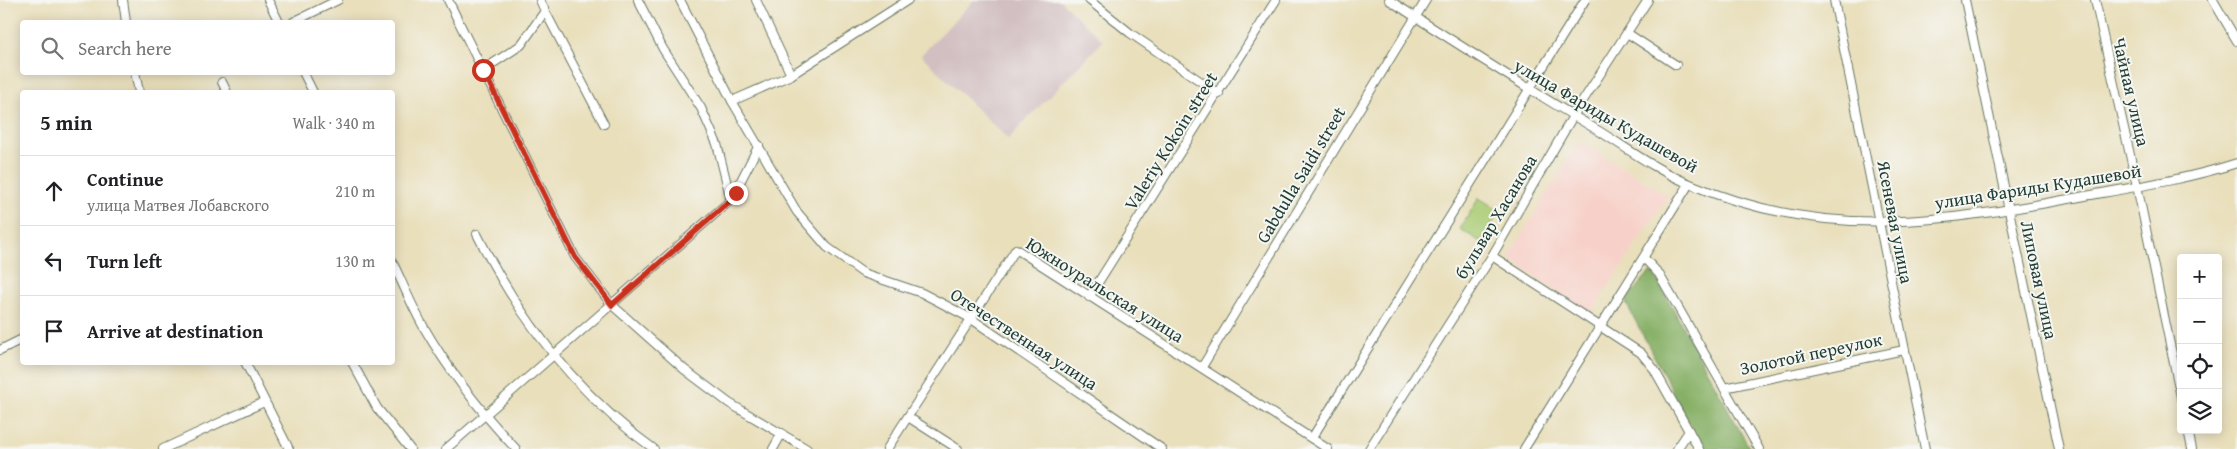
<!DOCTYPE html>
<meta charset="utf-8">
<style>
:root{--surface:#fff;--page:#f6f6f6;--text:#202124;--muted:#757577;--line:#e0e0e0}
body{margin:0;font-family:"Gentium Book Plus",serif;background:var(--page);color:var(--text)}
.controls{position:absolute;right:15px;bottom:15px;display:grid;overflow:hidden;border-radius:5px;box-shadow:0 2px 12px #0003}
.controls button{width:45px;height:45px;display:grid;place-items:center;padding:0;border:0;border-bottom:1px solid var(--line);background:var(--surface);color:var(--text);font:25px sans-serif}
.stop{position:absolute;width:15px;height:15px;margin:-11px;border:4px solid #c8321e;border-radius:50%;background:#fff}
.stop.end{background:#c8321e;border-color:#fff;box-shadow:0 1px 5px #0008}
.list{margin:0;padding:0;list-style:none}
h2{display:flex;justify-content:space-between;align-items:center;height:65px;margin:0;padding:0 20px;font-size:21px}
h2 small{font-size:16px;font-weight:400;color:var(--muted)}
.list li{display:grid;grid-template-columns:32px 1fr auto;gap:15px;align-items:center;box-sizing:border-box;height:70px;padding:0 20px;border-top:1px solid var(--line)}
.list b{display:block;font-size:19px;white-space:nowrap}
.list p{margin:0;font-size:16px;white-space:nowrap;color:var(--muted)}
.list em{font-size:16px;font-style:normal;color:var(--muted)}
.icon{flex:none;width:28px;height:28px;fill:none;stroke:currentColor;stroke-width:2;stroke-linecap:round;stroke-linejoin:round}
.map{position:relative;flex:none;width:2237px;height:449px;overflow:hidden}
.search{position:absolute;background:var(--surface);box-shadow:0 2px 12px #0003;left:20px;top:20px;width:375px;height:55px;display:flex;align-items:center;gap:12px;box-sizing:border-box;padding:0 18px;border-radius:5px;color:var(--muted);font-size:19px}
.panel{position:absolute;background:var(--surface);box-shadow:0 2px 12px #0003;left:20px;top:90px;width:375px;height:275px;border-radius:5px}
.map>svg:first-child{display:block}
.built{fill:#f7d1c9}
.industrial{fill:#d2bfc1}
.green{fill:#aacc74;stroke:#648454}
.forest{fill:#87b066;stroke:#53764d}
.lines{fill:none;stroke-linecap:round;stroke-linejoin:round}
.street-casing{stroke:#667663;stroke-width:10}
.street{stroke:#fff;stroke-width:8}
.route{stroke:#c8321e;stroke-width:6}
.labels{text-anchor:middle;stroke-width:4;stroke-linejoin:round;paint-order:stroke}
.street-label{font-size:18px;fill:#1f3d34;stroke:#f6f6f2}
</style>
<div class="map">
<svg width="2237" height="449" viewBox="0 0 2237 449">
<rect width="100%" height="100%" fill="#f6f6f2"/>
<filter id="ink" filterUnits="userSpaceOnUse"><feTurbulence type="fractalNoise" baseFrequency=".02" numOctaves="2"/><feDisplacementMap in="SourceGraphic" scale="10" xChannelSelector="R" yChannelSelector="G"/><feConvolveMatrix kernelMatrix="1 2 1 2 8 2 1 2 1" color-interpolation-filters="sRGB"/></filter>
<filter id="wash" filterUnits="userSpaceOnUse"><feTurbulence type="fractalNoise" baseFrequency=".0096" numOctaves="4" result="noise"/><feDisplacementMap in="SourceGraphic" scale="20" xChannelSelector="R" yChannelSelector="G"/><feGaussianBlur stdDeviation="1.12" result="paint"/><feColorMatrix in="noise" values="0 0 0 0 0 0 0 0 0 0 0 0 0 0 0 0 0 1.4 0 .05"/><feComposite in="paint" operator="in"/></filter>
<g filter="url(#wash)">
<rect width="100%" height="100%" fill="#e9dfbb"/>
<path class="built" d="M1579,141L1668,196L1590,314L1508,258Z"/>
<path class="industrial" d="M974,0H1060L1103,41L1008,139L921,55Z"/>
<path class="green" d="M1479,198L1500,211L1481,242L1460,229Z"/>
<path class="forest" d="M1650,272L1655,276L1750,449H1703L1626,303L1627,298Z"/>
</g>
<g filter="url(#ink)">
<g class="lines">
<g class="street-casing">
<g id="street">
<path d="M123,0L126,22"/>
<path d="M268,0L279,22"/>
<path d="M448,0L575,257L612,305L685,370L729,403L807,449"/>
<path d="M638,0L663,49L701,108L717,144L731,200"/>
<path d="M680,0L732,101L797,212L827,247L863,273L922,293L970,318L1162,449"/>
<path d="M756,0L791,75"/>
<path d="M1089,0L1130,33L1219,94"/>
<path d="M1389,0C1459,45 1528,89 1599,131C1628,149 1658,171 1690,184C1826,242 1945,222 2085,196C2136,187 2188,179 2237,163"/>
<path d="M1834,0L1925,449"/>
<path d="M1965,0L2059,449"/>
<path d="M2095,0L2137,186L2181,397"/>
<path d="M2213,0L2237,41"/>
<path d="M545,11L604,124"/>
<path d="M293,22L338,0"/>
<path d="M1627,33L1676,65"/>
<path d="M483,70L521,45L545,11L540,0"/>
<path d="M135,72L139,92"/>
<path d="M303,72L313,92"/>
<path d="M222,82L227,92"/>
<path d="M732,101L791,75L908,0"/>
<path d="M477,234C519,318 576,394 654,449"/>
<path d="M1492,256L1641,353L1654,369L1699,449"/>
<path d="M1644,258L1659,274L1759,449"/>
<path d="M392,261C402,282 411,304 422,324C448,370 480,411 516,449"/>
<path d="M1089,297L1276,0"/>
<path d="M0,350L22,339"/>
<path d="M245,362L289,449"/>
<path d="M352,362L377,408L410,449"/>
<path d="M1202,367L1426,0"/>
<path d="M1724,388L1904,350"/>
<path d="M908,417L958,449"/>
<path d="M2188,430L2192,449"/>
<path d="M1312,438L1585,0"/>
<path d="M163,449L264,402"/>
<path d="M446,449L731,200L759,145"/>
<path d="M773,449L782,433"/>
<path d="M887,449L1016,249L1328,449"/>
<path d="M1369,449L1492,256L1573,116L1648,0"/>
<path d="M1524,449L1689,184"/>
<path d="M1677,449L1689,431"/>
</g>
</g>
<use href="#street" class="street"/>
</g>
</g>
<g class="lines" filter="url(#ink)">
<path class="route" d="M483,70L575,257L612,305L731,200L736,193"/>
</g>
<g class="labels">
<g class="street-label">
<text transform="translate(2131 92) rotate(77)" y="6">Чайная улица</text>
<text transform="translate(1606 116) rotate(30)" y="6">улица Фариды Кудашевой</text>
<text transform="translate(1171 141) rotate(-58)" y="6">Valeriy Kokoin street</text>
<text transform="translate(1301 175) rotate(-59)" y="6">Gabdulla Saidi street</text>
<text transform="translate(2038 187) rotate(-9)" y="6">улица Фариды Кудашевой</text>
<text transform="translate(1496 217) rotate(-59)" y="6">бульвар Хасанова</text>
<text transform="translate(1895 222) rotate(79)" y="6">Ясеневая улица</text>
<text transform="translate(2039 280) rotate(78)" y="6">Липовая улица</text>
<text transform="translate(1105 290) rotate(32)" y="6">Южноуральская улица</text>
<text transform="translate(1024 339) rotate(33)" y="6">Отечественная улица</text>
<text transform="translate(1811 354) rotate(-12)" y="6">Золотой переулок</text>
</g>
</g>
</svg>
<div class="controls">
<button>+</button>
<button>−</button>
<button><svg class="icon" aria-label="locate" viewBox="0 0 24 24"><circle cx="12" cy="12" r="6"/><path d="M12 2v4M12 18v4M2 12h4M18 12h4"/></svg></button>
<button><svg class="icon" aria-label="layers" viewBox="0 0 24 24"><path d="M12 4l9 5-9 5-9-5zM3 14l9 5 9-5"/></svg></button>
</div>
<div class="stop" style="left:483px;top:70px"></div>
<div class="stop end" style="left:736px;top:193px"></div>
<div class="search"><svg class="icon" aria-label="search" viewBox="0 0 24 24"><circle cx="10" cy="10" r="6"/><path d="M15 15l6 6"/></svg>Search here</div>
<section class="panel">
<h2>5 min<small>Walk · 340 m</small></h2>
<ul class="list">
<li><svg class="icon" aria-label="ahead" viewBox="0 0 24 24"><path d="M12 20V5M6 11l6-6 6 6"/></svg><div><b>Continue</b><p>улица Матвея Лобавского</p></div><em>210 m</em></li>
<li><svg class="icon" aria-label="left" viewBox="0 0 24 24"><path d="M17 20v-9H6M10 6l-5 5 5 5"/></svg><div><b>Turn left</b></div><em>130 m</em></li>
<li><svg class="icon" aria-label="arrive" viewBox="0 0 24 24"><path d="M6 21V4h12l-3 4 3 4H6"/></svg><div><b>Arrive at destination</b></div></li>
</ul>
</section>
</div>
